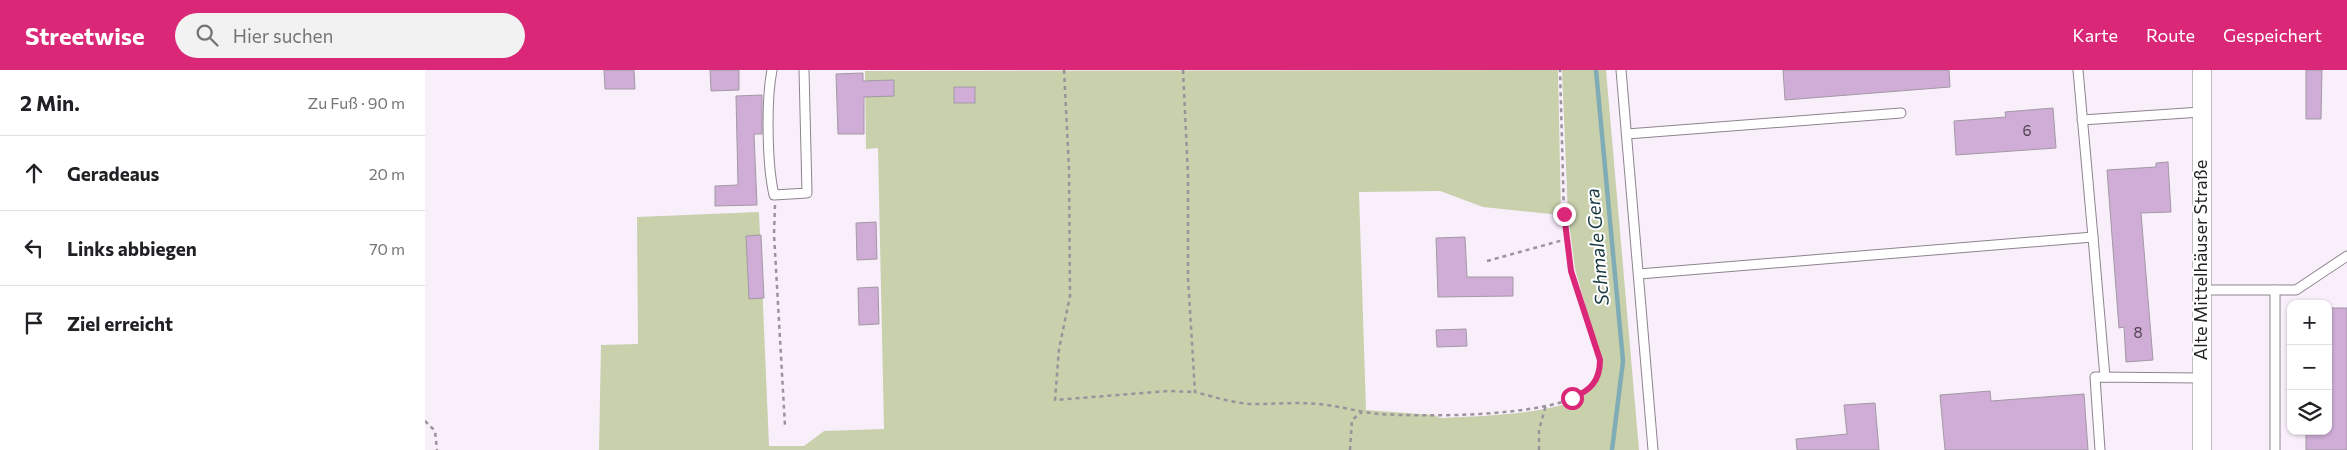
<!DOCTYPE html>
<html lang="de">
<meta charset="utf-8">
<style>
:root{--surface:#fff;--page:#f2f2f2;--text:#202124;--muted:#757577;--line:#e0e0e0;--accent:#db2777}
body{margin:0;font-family:Commissioner,sans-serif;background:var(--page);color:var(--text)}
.controls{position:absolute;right:15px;bottom:15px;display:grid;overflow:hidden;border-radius:10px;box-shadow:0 1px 4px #0004}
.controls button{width:45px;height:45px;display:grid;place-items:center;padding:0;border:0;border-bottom:1px solid var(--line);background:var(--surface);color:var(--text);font:25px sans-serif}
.stop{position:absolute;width:15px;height:15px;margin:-11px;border:4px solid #db2777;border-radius:50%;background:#fff}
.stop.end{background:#db2777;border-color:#fff;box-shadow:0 1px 5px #0008}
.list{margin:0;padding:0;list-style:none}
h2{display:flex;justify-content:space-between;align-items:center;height:65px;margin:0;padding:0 20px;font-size:21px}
h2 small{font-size:16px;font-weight:400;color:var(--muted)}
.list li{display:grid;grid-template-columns:32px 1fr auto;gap:15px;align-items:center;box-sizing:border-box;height:75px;padding:0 20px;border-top:1px solid var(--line)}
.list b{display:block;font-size:19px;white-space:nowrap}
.list em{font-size:16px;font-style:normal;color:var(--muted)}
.icon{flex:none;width:28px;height:28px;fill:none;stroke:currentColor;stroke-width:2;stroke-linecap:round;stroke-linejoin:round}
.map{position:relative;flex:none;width:1922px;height:380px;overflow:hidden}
header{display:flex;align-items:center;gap:30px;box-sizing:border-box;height:70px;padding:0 25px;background:var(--accent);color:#fff}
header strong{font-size:24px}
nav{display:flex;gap:28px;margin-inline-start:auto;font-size:18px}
.search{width:350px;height:45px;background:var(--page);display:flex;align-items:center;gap:12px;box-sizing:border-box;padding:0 18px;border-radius:28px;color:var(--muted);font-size:19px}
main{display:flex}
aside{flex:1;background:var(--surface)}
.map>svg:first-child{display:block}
.green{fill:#c8d0ac}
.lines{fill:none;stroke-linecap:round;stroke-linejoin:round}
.stream{stroke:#80acb6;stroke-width:4.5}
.building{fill:#cfadd6;stroke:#a299a4}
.service-casing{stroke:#8d848e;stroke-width:11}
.minor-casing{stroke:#8d848e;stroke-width:19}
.path{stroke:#9a939b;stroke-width:2.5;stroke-dasharray:4 4;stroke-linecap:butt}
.service{stroke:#fff;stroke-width:9}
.minor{stroke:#fff;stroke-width:18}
.route{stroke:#db2777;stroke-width:6}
.labels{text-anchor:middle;stroke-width:4;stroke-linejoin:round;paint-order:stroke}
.number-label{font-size:15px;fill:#4f4350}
.street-label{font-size:18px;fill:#242024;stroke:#fff}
.water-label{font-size:19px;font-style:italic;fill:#18393f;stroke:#fff}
</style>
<header>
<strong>Streetwise</strong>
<div class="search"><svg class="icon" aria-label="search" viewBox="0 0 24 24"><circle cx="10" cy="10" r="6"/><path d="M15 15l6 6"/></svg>Hier suchen</div>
<nav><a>Karte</a><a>Route</a><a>Gespeichert</a></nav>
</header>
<main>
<aside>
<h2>2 Min.<small>Zu Fuß · 90 m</small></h2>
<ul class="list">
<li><svg class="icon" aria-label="ahead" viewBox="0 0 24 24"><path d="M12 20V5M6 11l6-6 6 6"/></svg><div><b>Geradeaus</b></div><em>20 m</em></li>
<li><svg class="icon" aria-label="left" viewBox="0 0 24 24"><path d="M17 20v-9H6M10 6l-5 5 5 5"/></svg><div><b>Links abbiegen</b></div><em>70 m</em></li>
<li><svg class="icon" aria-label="arrive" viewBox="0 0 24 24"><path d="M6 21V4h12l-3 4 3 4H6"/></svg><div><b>Ziel erreicht</b></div></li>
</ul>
</aside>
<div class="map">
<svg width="1922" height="380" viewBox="0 0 1922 380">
<rect width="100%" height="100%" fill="#f9effb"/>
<path class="green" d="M1133,0L1136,145L1058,137L1015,121L934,122L941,340L1009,345L1015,348C1049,346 1139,345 1164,322C1173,314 1176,303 1176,291L1150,199L1143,145L1137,0H1181L1214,380H174L176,275L213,274L212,147L334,142L344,376H379L399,361L459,359L453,78L441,79L440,1Z"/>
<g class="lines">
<path class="stream" d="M1171,0L1198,291L1187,380"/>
</g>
<g class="building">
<path d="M179,0H209L210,19H180Z"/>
<path d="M285,0H314V20L286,21Z"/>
<path d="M1358,0H1524L1525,17L1360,30Z"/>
<path d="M1881,0H1897L1896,49H1881Z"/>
<path d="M438,3V11L469,10V26L439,27V64H413L411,4Z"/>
<rect x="529" y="17" width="21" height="16"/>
<path d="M337,25V64H329L332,135L290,136V116L313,115L311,26Z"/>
<path d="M1628,38L1631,78L1531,85L1529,51L1581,47L1580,42Z"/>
<path d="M1743,92L1746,142L1716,143L1728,290L1701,292L1699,257L1694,258L1682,100L1731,97V93Z"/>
<path d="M451,152L452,189L432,190L431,153Z"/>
<path d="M336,165L339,228L324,229L321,166Z"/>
<path d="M1040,167L1042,207H1088V226L1013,227L1011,168Z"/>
<path d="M453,217L454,254L434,255L433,218Z"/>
<path d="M1903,238H1922V380H1881V361H1903Z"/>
<path d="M1041,259L1042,276L1012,277L1011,260Z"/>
<path d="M1565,321L1566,331L1659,324L1663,380H1520L1515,325Z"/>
<path d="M1450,333L1454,380H1372L1371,369L1422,364L1419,335Z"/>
</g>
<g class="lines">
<g class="service-casing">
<g id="service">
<path d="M347,0C341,30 342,95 349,125L382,123L379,0"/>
<path d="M1196,0L1228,380"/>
<path d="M1653,0L1668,167"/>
<path d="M1657,50L1776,42"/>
<path d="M1202,64L1476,43"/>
<path d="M1214,204L1668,167L1680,307"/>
<path d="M1776,220H1871L1922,186"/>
<path d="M1850,220V380"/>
<path d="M1675,380L1670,307L1775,308"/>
</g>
</g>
<g class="minor-casing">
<path id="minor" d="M1777,380V0"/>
</g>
<g class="path">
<path d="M639,0L644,98L645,226L634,279L630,330L743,321L770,322"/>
<path d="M758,0L763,105V208L770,322C790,327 810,334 830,334C851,334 872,332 894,334C914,336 934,342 954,344C1003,347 1118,347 1160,323C1171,316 1175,303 1175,290L1146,201L1139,144L1135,0"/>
<path d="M350,135L349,164L360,356"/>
<path d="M1062,191L1142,169"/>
<path d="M0,351L10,361L12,380"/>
<path d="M925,380L927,350L937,342"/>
<path d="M1114,380V360L1121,335"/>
</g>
<use href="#service" class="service"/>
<use href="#minor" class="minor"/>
</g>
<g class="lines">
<path class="route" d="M1139,144L1146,201L1175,290C1175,311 1165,321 1147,328"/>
</g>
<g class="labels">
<g class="number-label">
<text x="1602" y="66">6</text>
<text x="1713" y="268">8</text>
</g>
<g class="street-label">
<text transform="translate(1776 190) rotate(-90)" y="6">Alte Mittelhäuser Straße</text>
</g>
<g class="water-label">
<text transform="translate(1172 177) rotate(-95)" y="7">Schmale Gera</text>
</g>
</g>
</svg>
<div class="controls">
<button>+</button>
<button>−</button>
<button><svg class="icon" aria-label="layers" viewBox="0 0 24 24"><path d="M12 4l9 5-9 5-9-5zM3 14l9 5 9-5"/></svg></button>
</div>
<div class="stop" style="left:1147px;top:328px"></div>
<div class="stop end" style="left:1139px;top:144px"></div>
</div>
</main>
